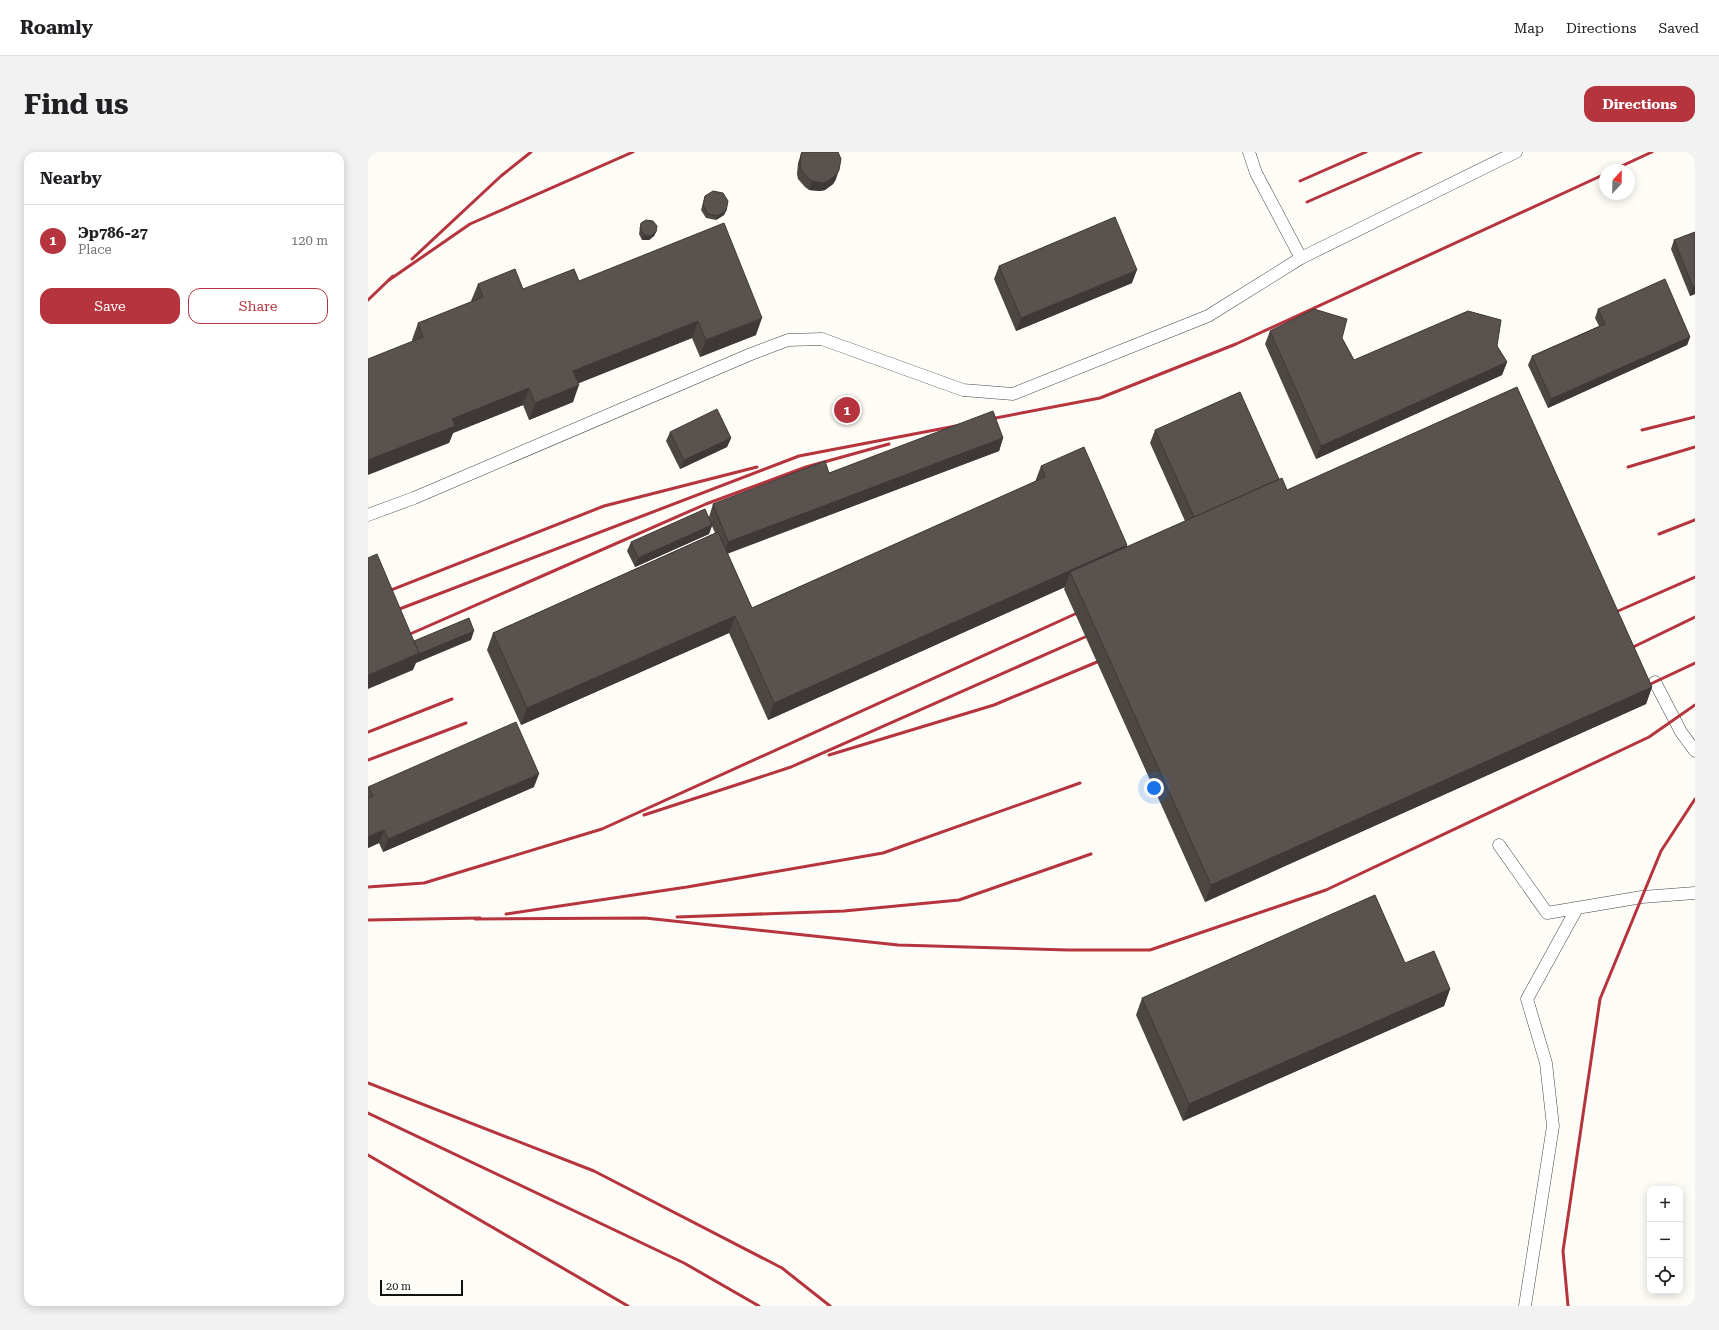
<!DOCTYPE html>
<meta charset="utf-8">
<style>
:root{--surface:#fff;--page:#f2f2f2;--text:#202124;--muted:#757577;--line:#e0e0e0;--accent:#b5343d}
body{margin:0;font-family:"Roboto Serif",serif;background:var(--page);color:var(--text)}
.controls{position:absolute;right:12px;bottom:12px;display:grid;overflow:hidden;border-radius:8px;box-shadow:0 2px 10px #0003}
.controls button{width:36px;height:36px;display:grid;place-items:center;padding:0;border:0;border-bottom:1px solid var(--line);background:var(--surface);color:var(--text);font:20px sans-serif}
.compass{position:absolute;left:1231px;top:12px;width:36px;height:36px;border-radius:50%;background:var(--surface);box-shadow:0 2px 10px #0003;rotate:22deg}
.scale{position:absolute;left:12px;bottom:10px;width:83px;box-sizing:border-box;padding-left:4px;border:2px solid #111;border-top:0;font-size:11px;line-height:14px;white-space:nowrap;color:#111;-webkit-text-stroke:3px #fff;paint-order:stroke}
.you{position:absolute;left:786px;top:636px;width:14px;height:14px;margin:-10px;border:3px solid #fff;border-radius:50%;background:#1a73e8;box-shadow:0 0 0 6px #1a73e833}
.badge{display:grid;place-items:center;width:26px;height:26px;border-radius:50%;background:var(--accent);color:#fff;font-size:13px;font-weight:700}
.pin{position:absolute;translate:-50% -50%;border:2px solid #fff;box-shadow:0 1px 4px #0006}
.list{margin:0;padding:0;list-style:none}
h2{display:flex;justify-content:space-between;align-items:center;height:52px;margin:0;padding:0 16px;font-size:17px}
h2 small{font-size:13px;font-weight:400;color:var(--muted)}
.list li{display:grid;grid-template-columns:26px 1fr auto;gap:12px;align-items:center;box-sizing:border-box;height:72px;padding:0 16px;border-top:1px solid var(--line)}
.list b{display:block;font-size:15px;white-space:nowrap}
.list p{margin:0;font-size:13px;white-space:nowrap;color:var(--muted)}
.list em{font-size:13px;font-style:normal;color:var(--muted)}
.actions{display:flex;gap:8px;padding:12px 16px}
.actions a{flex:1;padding:9px 0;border:1px solid var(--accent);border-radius:12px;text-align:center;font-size:14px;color:var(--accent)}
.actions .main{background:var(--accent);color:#fff}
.icon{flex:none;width:22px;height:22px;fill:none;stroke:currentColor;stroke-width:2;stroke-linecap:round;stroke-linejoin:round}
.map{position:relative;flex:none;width:1327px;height:1154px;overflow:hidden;border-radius:12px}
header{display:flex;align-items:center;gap:24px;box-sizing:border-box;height:56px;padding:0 20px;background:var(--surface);border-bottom:1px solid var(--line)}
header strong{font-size:19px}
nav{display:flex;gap:22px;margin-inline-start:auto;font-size:14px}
.intro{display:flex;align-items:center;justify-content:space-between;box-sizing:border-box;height:96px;padding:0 24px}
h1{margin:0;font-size:28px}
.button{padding:10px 18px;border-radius:12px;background:var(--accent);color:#fff;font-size:14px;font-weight:700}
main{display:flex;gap:24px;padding:0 24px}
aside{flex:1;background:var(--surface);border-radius:12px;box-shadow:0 2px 10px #0003}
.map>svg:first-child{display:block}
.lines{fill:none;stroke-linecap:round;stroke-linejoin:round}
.lane-casing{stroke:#444;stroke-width:13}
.lane{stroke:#fff;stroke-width:12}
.rail{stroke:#b5343d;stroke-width:3}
.wall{fill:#4d4743}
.shaded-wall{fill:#3e3937}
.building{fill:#59524e;stroke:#3e3937}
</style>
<header>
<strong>Roamly</strong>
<nav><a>Map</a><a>Directions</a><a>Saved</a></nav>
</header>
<div class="intro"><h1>Find us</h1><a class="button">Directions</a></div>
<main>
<aside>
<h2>Nearby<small></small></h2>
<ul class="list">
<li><span class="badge">1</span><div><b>Эр786-27</b><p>Place</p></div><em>120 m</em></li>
</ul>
<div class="actions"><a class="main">Save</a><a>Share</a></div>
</aside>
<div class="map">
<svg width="1327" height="1154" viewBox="0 0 1327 1154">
<rect width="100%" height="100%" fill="#fefcf6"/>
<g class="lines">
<g class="lane-casing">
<g id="lane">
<path d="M881,0L888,21L933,106"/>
<path d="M0,363L46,346L383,202L420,188L454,187L595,238L645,242L840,164L933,106L1148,0"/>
<path d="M1287,530L1313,580L1327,599"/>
<path d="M1131,693L1179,761L1274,745L1327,741"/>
<path d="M1157,1154L1185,974L1178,911L1159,847L1208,758"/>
</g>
</g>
<use href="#lane" class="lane"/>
<g class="rail">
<path d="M1245,18L1284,0"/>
<path d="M932,29L998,0"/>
<path d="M939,50L1053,0"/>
<path d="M44,107L133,24L163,0"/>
<path d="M21,128L102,72L265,0"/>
<path d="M0,148L25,124"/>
<path d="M617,268L732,246L868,192L1237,22"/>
<path d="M1274,278L1327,265"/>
<path d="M1260,315L1327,295"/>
<path d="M1291,382L1327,368"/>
<path d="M0,447L236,354L389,315"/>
<path d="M1241,463L1327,425"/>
<path d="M0,471L21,461L431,304L593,273"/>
<path d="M33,486L338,352L438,315L521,292"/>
<path d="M1257,499L1327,465"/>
<path d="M1274,536L1327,511"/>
<path d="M0,580L84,547"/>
<path d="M461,603L626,553L729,510"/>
<path d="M0,608L98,571"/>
<path d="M276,663L423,615L717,485"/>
<path d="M0,735L56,731L234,677L707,462"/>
<path d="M138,762L319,735L515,701L712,631"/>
<path d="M309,765L476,759L591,748L723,702"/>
<path d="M107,767L277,766L530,793L700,798H782L958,738L1281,585L1327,553"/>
<path d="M0,768L112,766"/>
<path d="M0,931L226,1019L414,1116L462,1154"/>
<path d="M0,961L316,1111L391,1154"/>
<path d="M0,1003L260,1154"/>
<path d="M1200,1154L1195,1099L1232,847L1293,699L1327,647"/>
</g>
</g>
<g class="wall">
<path d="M433,2L468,27L465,32L457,38L452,39L441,38L437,35L430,27L429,22L430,11Z"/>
<path d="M337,44L358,59L356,63L348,68L338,66L333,58Z"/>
<path d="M273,71L288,80L286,84L281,88H274L271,82L272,76Z"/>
<path d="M1327,80V142L1322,144L1303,97L1306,88Z"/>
<path d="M631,114L764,131L648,179L626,127Z"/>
<path d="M211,129L388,183L332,205L324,186L210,231L205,250L161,268L155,253L85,281L81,291L44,188L50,171L104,150L103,149L110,132L155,137Z"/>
<path d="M1230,157L1322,185L1319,193L1180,256L1160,213L1164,204L1231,174L1227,166Z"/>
<path d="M902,179L974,186L986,208L1129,194L1139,210L1134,223L948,307L897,192Z"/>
<path d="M787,278L911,327L919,338L1284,535L1278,552L837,750L696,437L697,435L400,568L361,481L153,573L119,498L125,481L347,381L344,374L341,382L267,415L259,399L263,390L341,365L345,352L461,321L635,286L631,299L359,402L384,456L667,330L673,314L759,393V395L817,369L782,291Z"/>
<path d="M302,280L363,286L359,295L312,317L298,289Z"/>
<path d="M0,635H166L15,700L11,691L0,696Z"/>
<path d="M1037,811L1082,837L1076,854L815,969L768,863L774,846Z"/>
</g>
<g class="shaded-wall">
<path d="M471,18L468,27L465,32L457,38L452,39L441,38L444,29Z"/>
<path d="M358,59L356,63L348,68L349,64Z"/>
<path d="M288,80L286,84L281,88H274L276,83Z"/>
<path d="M769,118L764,131L648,179L653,166Z"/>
<path d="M1327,134V142L1322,144L1325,135Z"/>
<path d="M394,166L388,183L332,205L338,188Z"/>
<path d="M330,169L324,186L199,236L205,219Z"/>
<path d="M1322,185L1319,193L1180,256L1183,247Z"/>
<path d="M1139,210L1134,223L948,307L953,294Z"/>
<path d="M211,233L205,250L161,268L167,251Z"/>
<path d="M161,236L155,253L85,281L81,291L0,323V308L84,267Z"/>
<path d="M363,286L359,295L312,317L316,308Z"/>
<path d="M635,286L631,299L355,403L360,390Z"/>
<path d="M344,373L341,382L267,415L270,406Z"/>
<path d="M759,393L753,410L702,420L697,435L400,568L406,551Z"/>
<path d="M367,464L361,481L153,573L159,556Z"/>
<path d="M106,479L103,488L48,511L45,518L0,537V523L51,501Z"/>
<path d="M1284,535L1278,552L837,750L843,733Z"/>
<path d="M171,622L166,635L15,700L20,687Z"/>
<path d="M16,678L11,691L0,696V685Z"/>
<path d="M1082,837L1076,854L815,969L821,952Z"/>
</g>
<g class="building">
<path d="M434,0H470L473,7L471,18L468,23L460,29L455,31L444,29L440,26L433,18L432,13L433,2Z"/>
<path d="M345,39L355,41L360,49L358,59L349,64L340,62L335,53L337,44Z"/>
<path d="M747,65L769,118L653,166L631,114Z"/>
<path d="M278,68L285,69L289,74L288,80L283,84L276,83L272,77L273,71Z"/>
<path d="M356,71L394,166L338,188L330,169L205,219L211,233L167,251L161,236L84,267L87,274L0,308V207L55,185L50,171L115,145L110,132L147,117L155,137L206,117L211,129Z"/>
<path d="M1327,80V134L1325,135L1306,88Z"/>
<path d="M1297,127L1322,185L1183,247L1164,204L1237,172L1230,157Z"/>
<path d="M946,157L979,167L974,186L986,208L1100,159L1133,168L1129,194L1139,210L953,294L902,179Z"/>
<path d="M1149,235L1284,535L843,733L702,420L914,326L919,338Z"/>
<path d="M872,240L911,327L826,365L787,278Z"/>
<path d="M349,257L363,286L316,308L302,280Z"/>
<path d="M625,259L635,286L360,390L345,352L457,309L461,321Z"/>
<path d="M716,295L759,393L406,551L367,464L159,556L125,481L350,380L384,456L677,325L673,314Z"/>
<path d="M337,357L344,373L270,406L263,390Z"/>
<path d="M9,402L51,501L0,523V406Z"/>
<path d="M101,466L106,479L51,502V501L46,489Z"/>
<path d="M148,570L171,622L20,687L16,678L0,685V646L5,644L0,635Z"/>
<path d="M1007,743L1037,811L1066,799L1082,837L821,952L774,846Z"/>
</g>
</svg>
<div class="controls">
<button>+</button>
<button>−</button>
<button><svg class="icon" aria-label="locate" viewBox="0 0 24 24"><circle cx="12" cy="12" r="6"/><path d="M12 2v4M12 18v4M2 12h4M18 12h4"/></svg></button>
</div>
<svg class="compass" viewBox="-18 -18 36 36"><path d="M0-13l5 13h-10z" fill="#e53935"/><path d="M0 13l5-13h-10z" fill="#757577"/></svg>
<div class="scale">20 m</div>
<div class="you"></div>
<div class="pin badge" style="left:479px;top:258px">1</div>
</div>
</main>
